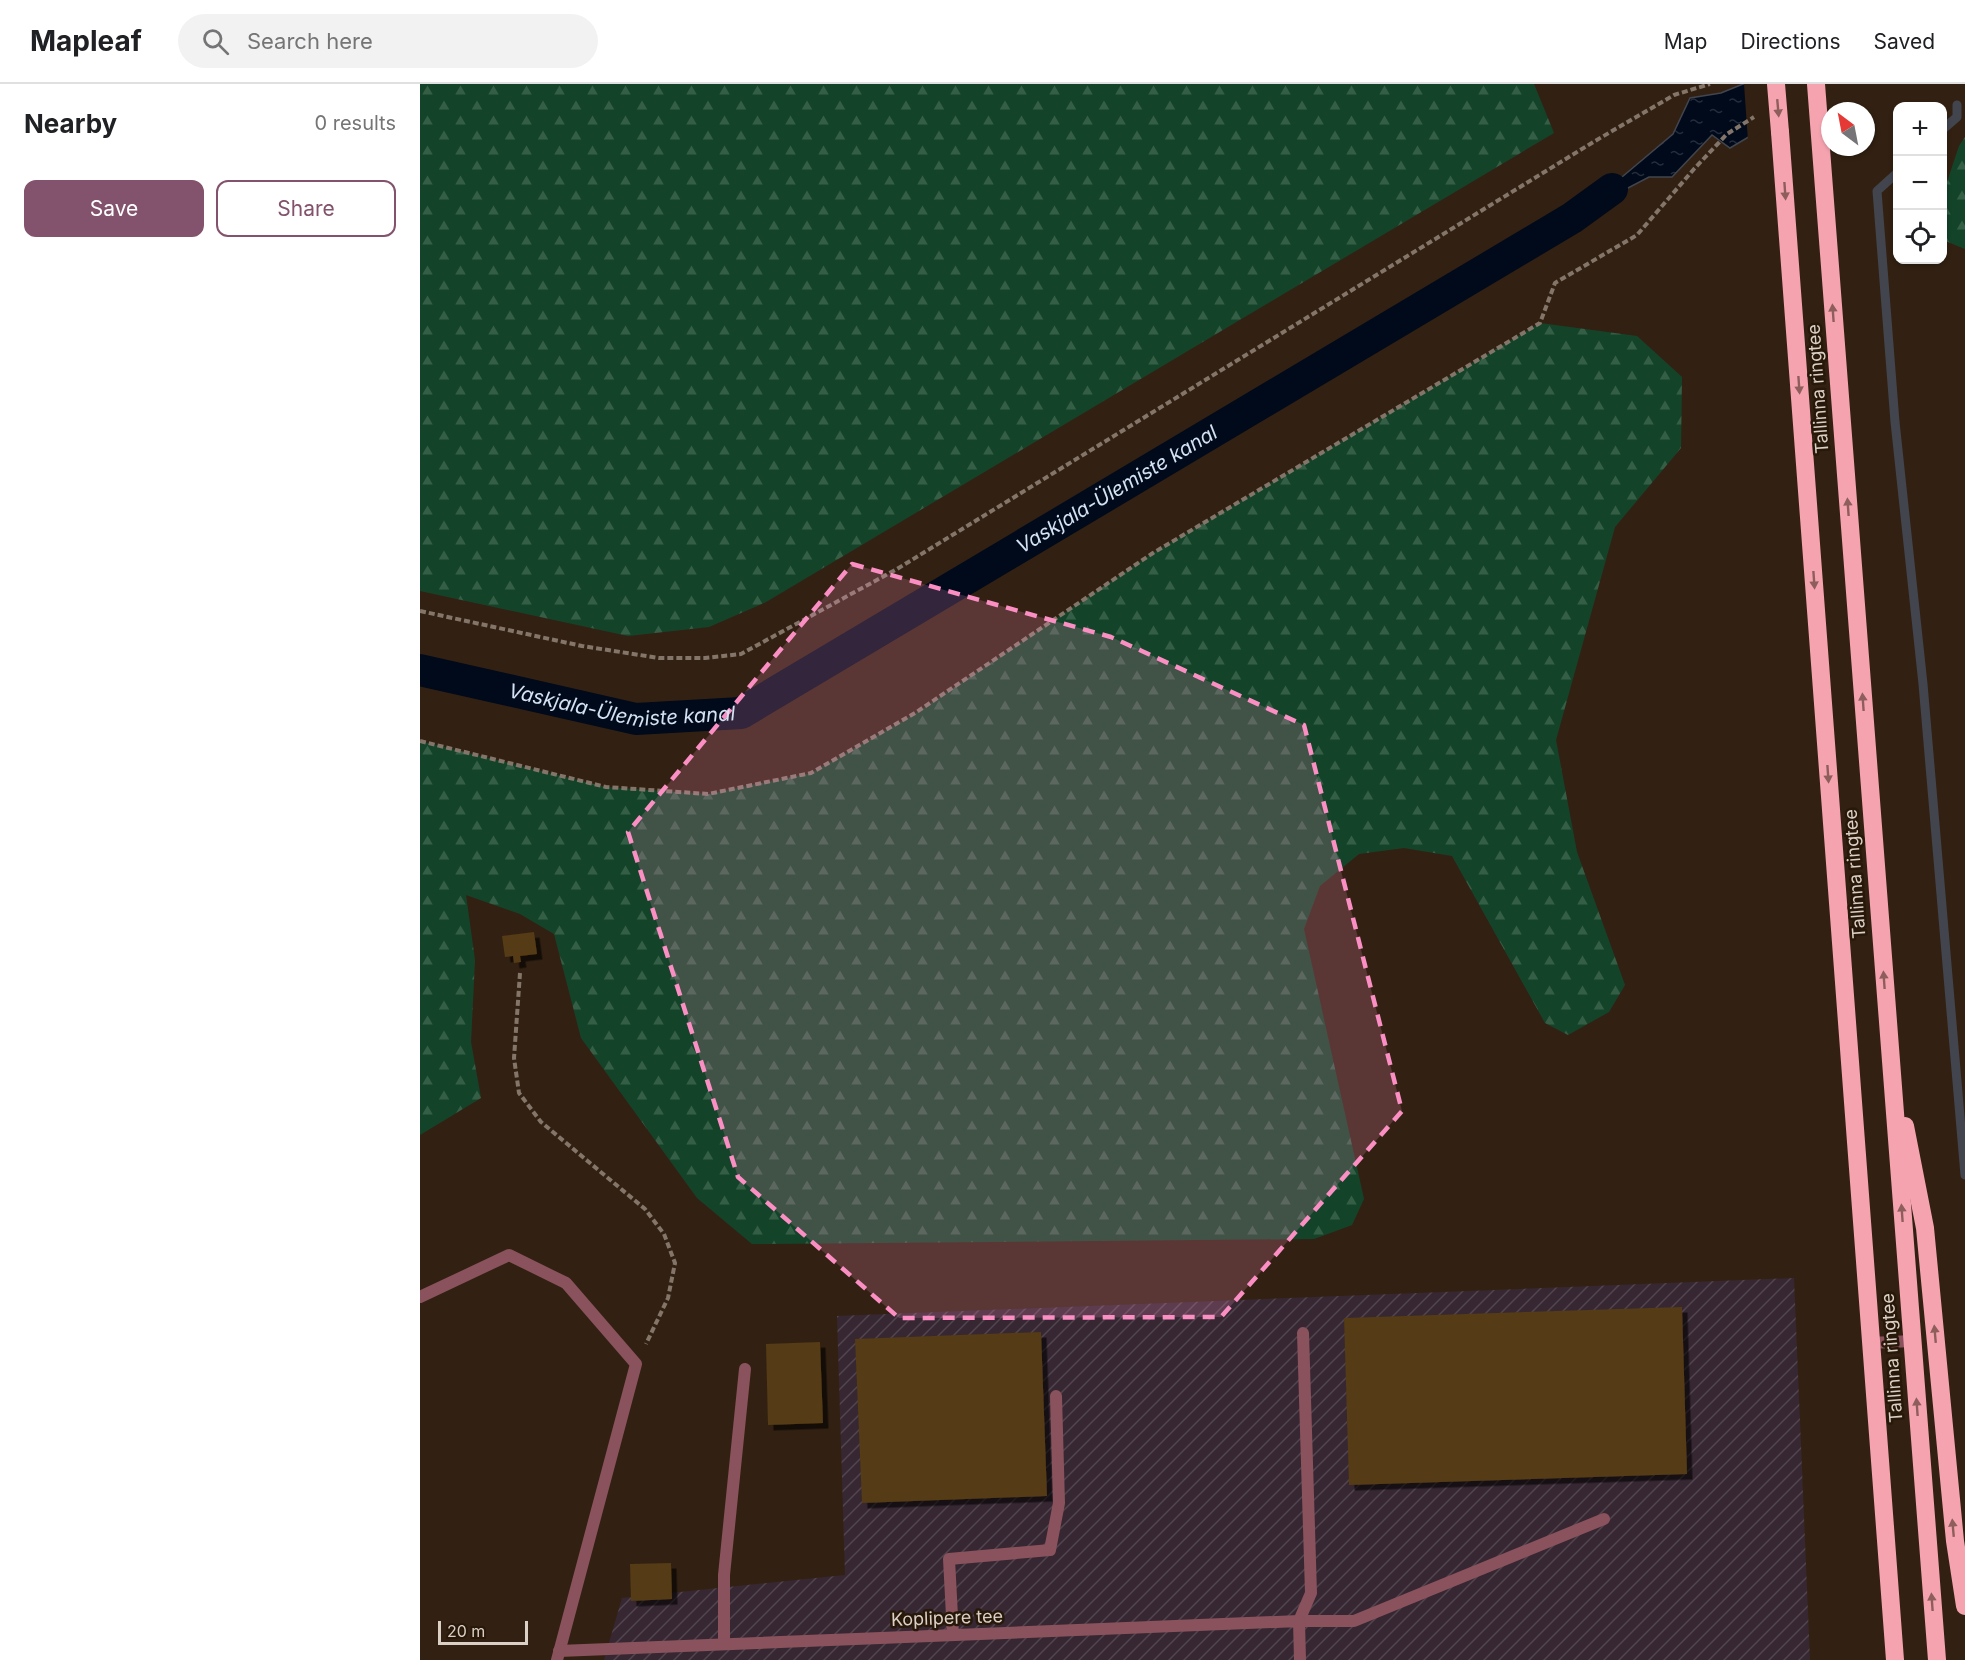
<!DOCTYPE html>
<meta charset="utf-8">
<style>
:root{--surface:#fff;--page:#f2f2f2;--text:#202124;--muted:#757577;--line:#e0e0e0;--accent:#83526c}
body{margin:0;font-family:Inter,sans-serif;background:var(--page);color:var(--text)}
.controls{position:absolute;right:18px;top:18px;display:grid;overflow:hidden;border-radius:12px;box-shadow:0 2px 4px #0004}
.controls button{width:54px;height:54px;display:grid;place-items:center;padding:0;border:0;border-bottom:2px solid var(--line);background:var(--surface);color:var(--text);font:30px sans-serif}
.compass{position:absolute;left:1401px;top:18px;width:54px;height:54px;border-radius:50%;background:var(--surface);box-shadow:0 2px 4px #0004;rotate:328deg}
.scale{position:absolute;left:18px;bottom:15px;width:90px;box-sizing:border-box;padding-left:6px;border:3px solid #dbd0c6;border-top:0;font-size:16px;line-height:21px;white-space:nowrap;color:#dbd0c6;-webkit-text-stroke:4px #271809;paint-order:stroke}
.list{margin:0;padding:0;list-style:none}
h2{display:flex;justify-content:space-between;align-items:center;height:78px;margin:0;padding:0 24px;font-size:26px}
h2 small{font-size:20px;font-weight:400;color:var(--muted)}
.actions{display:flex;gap:12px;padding:18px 24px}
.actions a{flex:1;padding:14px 0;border:2px solid var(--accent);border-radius:12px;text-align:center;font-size:21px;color:var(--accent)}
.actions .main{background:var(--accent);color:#fff}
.icon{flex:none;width:33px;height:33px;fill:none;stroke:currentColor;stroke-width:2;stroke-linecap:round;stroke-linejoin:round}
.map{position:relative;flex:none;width:1545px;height:1576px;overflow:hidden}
header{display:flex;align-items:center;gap:36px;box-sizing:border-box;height:84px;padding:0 30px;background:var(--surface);border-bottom:2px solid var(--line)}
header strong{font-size:28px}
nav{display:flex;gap:33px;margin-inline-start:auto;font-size:21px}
.search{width:420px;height:54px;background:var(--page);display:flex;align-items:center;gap:15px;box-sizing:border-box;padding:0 21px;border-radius:33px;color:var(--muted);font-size:22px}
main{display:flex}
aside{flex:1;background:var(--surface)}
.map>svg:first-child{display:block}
.industrial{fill:url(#industrial-furrows)}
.forest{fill:url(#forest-firs)}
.water{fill:url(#water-ripples);stroke:#42454e;stroke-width:1.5}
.pier{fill:#322112}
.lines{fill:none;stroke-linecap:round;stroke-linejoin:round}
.stream{stroke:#42454e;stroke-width:9}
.canal{stroke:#000a1b;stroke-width:32}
.building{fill:#543b14;filter:url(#shadow)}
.path{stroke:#837569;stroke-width:4;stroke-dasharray:6 3;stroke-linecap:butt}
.lane{stroke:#8a525c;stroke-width:12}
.highway{stroke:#f6a3b0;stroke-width:18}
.highway-bridge{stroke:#f6a3b0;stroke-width:18}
.oneway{fill:#8e5e5c}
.marked{fill:#fb8fc4;fill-opacity:0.2;stroke:#fb8fc4;stroke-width:4.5;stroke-dasharray:12 8;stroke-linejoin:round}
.labels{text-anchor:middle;stroke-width:5;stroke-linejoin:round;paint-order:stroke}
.street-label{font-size:18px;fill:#dbd0c6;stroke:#271809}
.water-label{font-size:20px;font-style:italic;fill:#d4e2f3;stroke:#271809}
</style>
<header>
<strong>Mapleaf</strong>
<div class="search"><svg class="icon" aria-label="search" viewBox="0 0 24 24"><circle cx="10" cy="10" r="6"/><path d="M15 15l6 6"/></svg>Search here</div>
<nav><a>Map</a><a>Directions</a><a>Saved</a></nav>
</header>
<main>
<aside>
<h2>Nearby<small>0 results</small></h2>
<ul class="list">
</ul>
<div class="actions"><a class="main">Save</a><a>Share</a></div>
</aside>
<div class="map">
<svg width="1545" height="1576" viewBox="0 0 1545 1576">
<defs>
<pattern id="industrial-furrows" width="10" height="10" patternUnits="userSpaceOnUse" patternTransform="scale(1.5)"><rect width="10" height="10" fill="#362732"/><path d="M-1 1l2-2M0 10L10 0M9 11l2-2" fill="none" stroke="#52454e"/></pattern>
<pattern id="forest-firs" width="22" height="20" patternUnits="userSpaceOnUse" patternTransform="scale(1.5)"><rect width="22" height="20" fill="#134429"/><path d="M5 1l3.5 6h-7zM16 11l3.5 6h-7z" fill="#355e47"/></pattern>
<pattern id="water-ripples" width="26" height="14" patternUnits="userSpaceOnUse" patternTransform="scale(1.5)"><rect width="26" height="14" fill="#000a1b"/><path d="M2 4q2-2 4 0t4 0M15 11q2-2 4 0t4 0" fill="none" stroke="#252d3b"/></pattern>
<filter id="shadow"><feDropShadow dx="5.5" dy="5.5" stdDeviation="0" flood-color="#0009"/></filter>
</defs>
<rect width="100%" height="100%" fill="#322112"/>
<path class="industrial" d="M1374,1194L1390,1576H184L202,1514L425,1491L417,1232Z"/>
<g class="forest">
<path d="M0,0H1114L1134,49L346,518L289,543L208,552L0,507Z"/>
<path d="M1545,53V165L1523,156V110L1539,62Z"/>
<path d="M1120,239L1217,252L1262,293L1261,364L1195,443L1136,656L1157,768L1205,901L1189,928L1148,951L1125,939L1032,772L984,764L939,770L900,802L884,845L944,1115L932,1141L894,1155L332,1160L277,1114L161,954L134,850L100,830L46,811L55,876L51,958L61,1014L0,1051V657L186,703L288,710L391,689L496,629L733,469Z"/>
</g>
<path class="water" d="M1323,0H1418L1310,64L1292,51L1252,93H1229L1158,130L1253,50L1270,14L1301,9Z"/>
<path class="pier" d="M1324,0H1421L1328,57Z"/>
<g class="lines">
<g class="stream">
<path d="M1522,46L1537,33V21"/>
<path d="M1478,88L1457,107L1475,338L1503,600L1545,1091"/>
</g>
<path class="canal" id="s1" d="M0,586L216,635L321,629L1152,134L1192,105"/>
</g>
<g class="building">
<path d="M114,848L117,870L100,872L101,878L94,879L93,872L85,873L82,852Z"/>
<path d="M1262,1223L1267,1390L929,1401L924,1234Z"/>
<path d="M621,1248L627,1412L442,1419L435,1255Z"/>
<path d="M400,1258L403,1339L348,1341L346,1260Z"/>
<path d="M251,1479L252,1515L211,1517L210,1480Z"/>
</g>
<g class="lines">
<g class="path">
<path d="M0,527L162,562L239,574H285L321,570L477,485L1175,57L1254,11L1290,0"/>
<path d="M0,657L186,703L288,710L391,689L495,629L733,469L1120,239L1135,199L1217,151L1274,85L1307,50L1334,33"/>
<path d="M100,889L94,974L99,1009L121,1038L225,1125L244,1150L255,1179L248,1214L226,1260"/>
</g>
<g class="lane">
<path d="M0,1213L89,1171L146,1199L216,1280L137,1576"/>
<path d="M883,1249L891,1509L879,1537H934L1184,1435"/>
<path d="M1451,1259L1492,1257"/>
<path d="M533,1551L529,1475L630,1466L639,1419L636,1312"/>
<path d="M304,1560V1491L325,1285"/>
<path d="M139,1567L879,1537L880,1576"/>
</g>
<g class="highway">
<path d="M1396,0L1517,1576"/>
<path d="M1360,48L1475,1576"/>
<path d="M1485,1042L1505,1144L1535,1457L1545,1522"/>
</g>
<path class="highway-bridge" d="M1356,0L1360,48"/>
</g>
<defs><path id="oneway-solid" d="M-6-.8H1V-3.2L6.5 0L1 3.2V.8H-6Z" transform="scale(1.5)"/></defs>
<g class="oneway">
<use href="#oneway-solid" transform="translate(1358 24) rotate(85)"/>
<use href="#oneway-solid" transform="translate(1365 107) rotate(86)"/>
<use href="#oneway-solid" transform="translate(1413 229) rotate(-94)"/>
<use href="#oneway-solid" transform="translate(1379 301) rotate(86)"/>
<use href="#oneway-solid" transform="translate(1428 423) rotate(-94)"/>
<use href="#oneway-solid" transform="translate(1394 496) rotate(86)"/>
<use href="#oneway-solid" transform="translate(1443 618) rotate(-94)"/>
<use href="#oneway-solid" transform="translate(1408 690) rotate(86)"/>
<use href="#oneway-solid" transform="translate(1464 896) rotate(-94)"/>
<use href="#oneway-solid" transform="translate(1482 1129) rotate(-94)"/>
<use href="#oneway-solid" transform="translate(1515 1250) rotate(-95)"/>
<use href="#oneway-solid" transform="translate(1497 1323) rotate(-94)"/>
<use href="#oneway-solid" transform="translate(1533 1444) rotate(-95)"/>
<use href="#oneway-solid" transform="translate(1512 1518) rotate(-94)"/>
</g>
<path class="marked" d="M432,480L691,553L884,641L982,1027L801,1233L479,1234L318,1093L208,748Z"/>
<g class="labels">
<g class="street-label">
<text transform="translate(1398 305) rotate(-94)" y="6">Tallinna ringtee</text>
<text transform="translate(1435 790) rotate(-94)" y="6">Tallinna ringtee</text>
<text transform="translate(1472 1274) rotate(-94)" y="6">Tallinna ringtee</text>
<text transform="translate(527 1534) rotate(-2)" y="6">Koplipere tee</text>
</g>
<g class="water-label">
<text dy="7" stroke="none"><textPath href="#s1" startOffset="764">Vaskjala-Ülemiste kanal</textPath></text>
<text dy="7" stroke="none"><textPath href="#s1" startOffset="206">Vaskjala-Ülemiste kanal</textPath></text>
</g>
</g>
</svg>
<div class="controls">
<button>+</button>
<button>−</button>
<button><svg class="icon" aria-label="locate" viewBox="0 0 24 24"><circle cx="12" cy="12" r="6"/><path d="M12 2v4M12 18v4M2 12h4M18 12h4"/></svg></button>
</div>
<svg class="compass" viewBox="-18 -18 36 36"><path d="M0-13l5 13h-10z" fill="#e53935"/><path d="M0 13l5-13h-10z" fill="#757577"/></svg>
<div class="scale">20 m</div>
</div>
</main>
